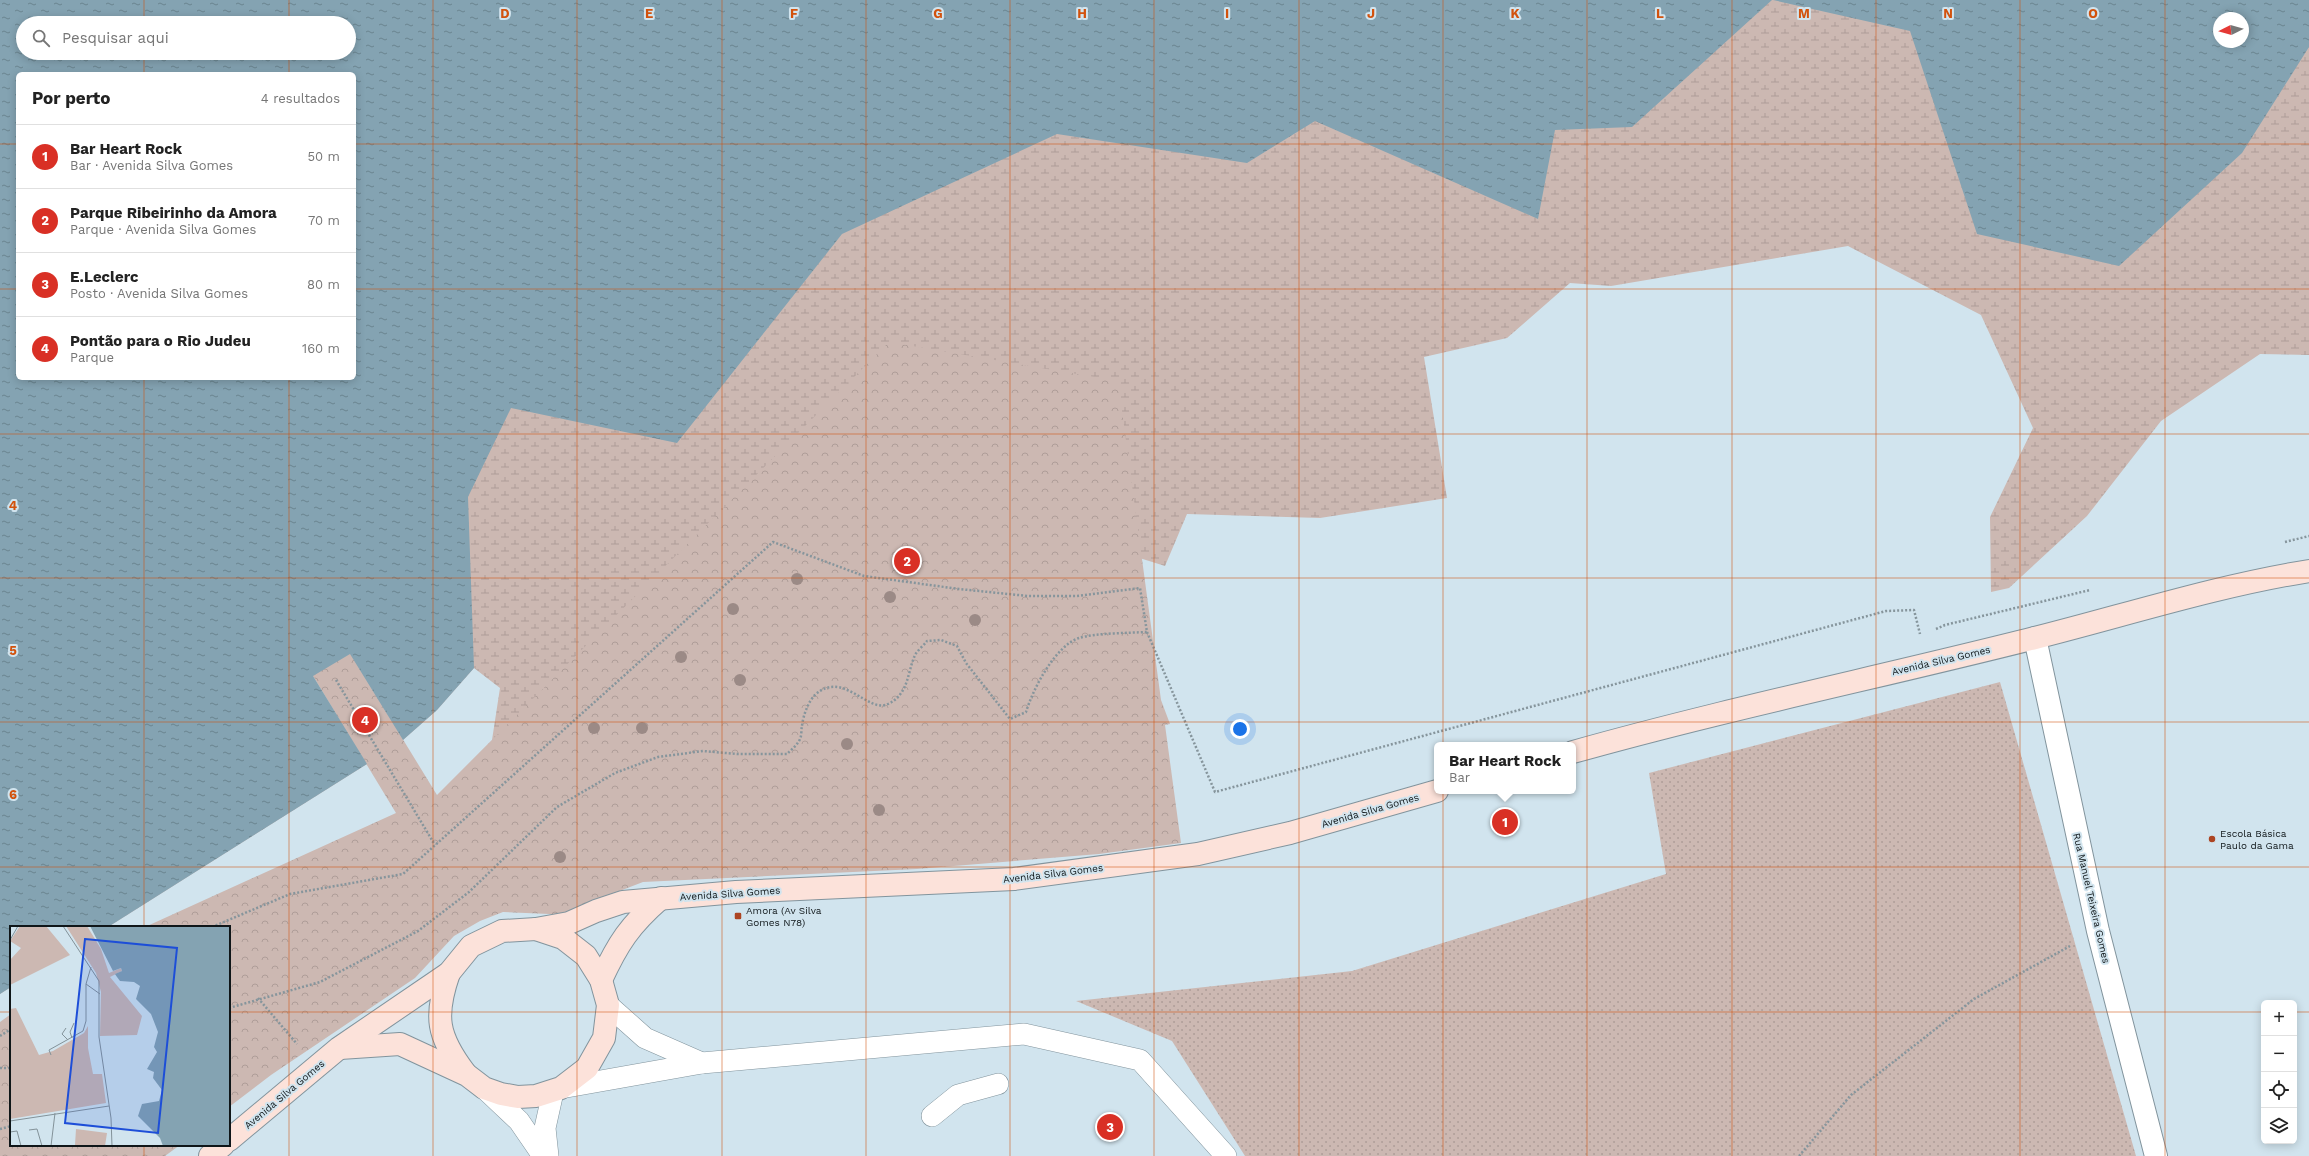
<!DOCTYPE html>
<html lang="pt">
<meta charset="utf-8">
<style>
:root{--surface:#fff;--page:#f6f6f6;--text:#222;--muted:#767676;--line:#e0e0e0;--accent:#d93025}
body{margin:0;font-family:"Work Sans",sans-serif;background:var(--page);color:var(--text)}
.controls{position:absolute;right:12px;bottom:12px;display:grid;overflow:hidden;border-radius:6px;box-shadow:0 2px 10px #0003}
.controls button{width:36px;height:36px;display:grid;place-items:center;padding:0;border:0;border-bottom:1px solid var(--line);background:var(--surface);color:var(--text);font:20px sans-serif}
.compass{position:absolute;left:2213px;top:12px;width:36px;height:36px;border-radius:50%;background:var(--surface);box-shadow:0 2px 10px #0003;rotate:264deg}
.you{position:absolute;left:1240px;top:729px;width:14px;height:14px;margin:-10px;border:3px solid #fff;border-radius:50%;background:#1a73e8;box-shadow:0 0 0 6px #1a73e833}
.badge{display:grid;place-items:center;width:26px;height:26px;border-radius:50%;background:var(--accent);color:#fff;font-size:13px;font-weight:700}
.pin{position:absolute;translate:-50% -50%;border:2px solid #fff;box-shadow:0 1px 4px #0006}
.popup{position:absolute;left:1434px;top:742px;width:142px;height:52px;box-sizing:border-box;display:grid;place-content:center;border-radius:6px;background:var(--surface);filter:drop-shadow(0 1px 3px #0005);font-size:13px;white-space:nowrap;color:var(--muted)}
.popup b{font-size:15px;color:var(--text)}
.popup::after{content:'';position:absolute;left:50%;top:100%;margin-left:-8px;border:8px solid transparent;border-top-color:var(--surface)}
.list{margin:0;padding:0;list-style:none}
h2{display:flex;justify-content:space-between;align-items:center;height:52px;margin:0;padding:0 16px;font-size:17px}
h2 small{font-size:13px;font-weight:400;color:var(--muted)}
.list li{display:grid;grid-template-columns:26px 1fr auto;gap:12px;align-items:center;box-sizing:border-box;height:64px;padding:0 16px;border-top:1px solid var(--line)}
.list b{display:block;font-size:15px;white-space:nowrap}
.list p{margin:0;font-size:13px;white-space:nowrap;color:var(--muted)}
.list em{font-size:13px;font-style:normal;color:var(--muted)}
.icon{flex:none;width:22px;height:22px;fill:none;stroke:currentColor;stroke-width:2;stroke-linecap:round;stroke-linejoin:round}
.map{position:relative;flex:none;width:2309px;height:1156px;overflow:hidden}
.search{position:absolute;background:var(--surface);box-shadow:0 2px 10px #0003;left:16px;top:16px;width:340px;height:44px;display:flex;align-items:center;gap:10px;box-sizing:border-box;padding:0 14px;border-radius:22px;color:var(--muted);font-size:15px}
.panel{position:absolute;background:var(--surface);box-shadow:0 2px 10px #0003;left:16px;top:72px;width:340px;height:308px;border-radius:6px}
.map>svg:first-child{display:block}
.grass{fill:url(#grass-dots)}
.wetland{fill:url(#wetland-marsh);fill-rule:evenodd}
.park{fill:url(#park-crowns)}
.water{fill:url(#water-ripples);fill-rule:evenodd}
.lines{fill:none;stroke-linecap:round;stroke-linejoin:round}
.lane-casing{stroke:#82949d;stroke-width:22}
.street-casing{stroke:#82949d;stroke-width:24}
.secondary-casing{stroke:#82949d;stroke-width:24}
.path{stroke:#86959c;stroke-width:2.5;stroke-dasharray:2 2;stroke-linecap:butt}
.lane{stroke:#fff;stroke-width:21}
.street{stroke:#fff;stroke-width:22}
.secondary{stroke:#fce2da;stroke-width:22}
.tree{fill:#9b8a86}
.grid{fill:none;stroke:#d2520d;stroke-width:1;stroke-opacity:0.55}
.poi-dot{fill:#ac4422;stroke:#d1e4ee;stroke-width:1.5}
.labels{text-anchor:middle;stroke-width:4;stroke-linejoin:round;paint-order:stroke}
.street-label{font-size:10px;fill:#0f1619;stroke:#d1e4ee}
.poi-label{font-size:10px;fill:#0f1619;stroke:#d1e4ee;text-anchor:start}
.inset-road{fill:none;stroke:#839299;stroke-width:1}
.view{fill:#1d4ed8;fill-opacity:0.15;stroke:#1d4ed8;stroke-width:2}
.inset-edge{fill:none;stroke:#0f1619;stroke-width:2}
.grid-label{font-size:13px;text-anchor:middle;font-weight:bold;fill:#d2520d;stroke:#d1e4ee;stroke-width:4;stroke-linejoin:round;paint-order:stroke}
</style>
<div class="map">
<svg width="2309" height="1156" viewBox="0 0 2309 1156">
<defs>
<pattern id="grass-dots" width="8" height="8" patternUnits="userSpaceOnUse"><rect width="8" height="8" fill="#ccb8b2"/><path d="M2 2h.1M6 6h.1" fill="none" stroke="#ae9d98" stroke-width="1.8" stroke-linecap="round"/></pattern>
<pattern id="wetland-marsh" width="20" height="14" patternUnits="userSpaceOnUse"><rect width="20" height="14" fill="#ccb8b2"/><path d="M1 5h8M5 5V1M11 12h8M15 12V8" fill="none" stroke="#ae9d98"/></pattern>
<pattern id="park-crowns" width="20" height="18" patternUnits="userSpaceOnUse"><rect width="20" height="18" fill="#ccb8b2"/><path d="M2 6a3 3 0 1 1 6 0M12 15a3 3 0 1 1 6 0" fill="none" stroke="#ae9d98"/></pattern>
<pattern id="water-ripples" width="26" height="14" patternUnits="userSpaceOnUse"><rect width="26" height="14" fill="#84a3b2"/><path d="M2 4q2-2 4 0t4 0M15 11q2-2 4 0t4 0" fill="none" stroke="#6a8490"/></pattern>
</defs>
<rect width="100%" height="100%" fill="#d1e4ee"/>
<path class="grass" d="M2000,682L2136,1156H1245L1172,1041L1076,1001L1352,971L1666,874L1649,773Z"/>
<path class="wetland" d="M0,0H2309V355L2260,354L2161,421L2087,516L2009,588L1991,592L1990,517L2033,428L1981,315L1848,246L1611,286L1570,283L1507,338L1424,357L1447,498L1320,518L1187,514L1165,566L983,509L492,740L500,688L474,668L437,710L403,740L350,654L313,677L367,764L108,927H11V987L0,994ZM2219,18H2243V42H2219ZM23,23H349V53H23ZM18,74H354V378H18Z"/>
<g class="park">
<path d="M889,342L1118,381L1161,700L1170,724L1165,725L1181,843L1099,854L917,869L643,882L604,897L573,915L503,912L480,921L454,936L415,978L271,1075L229,1107V927H145L396,813L313,676L350,653L437,795Z"/>
<path d="M11,1014V1145H180L165,1156H0V1022Z"/>
</g>
<g class="water">
<path d="M0,0H1772L1632,127L1555,130L1538,219L1315,121L1247,163L1057,134L842,234L677,443L511,408L468,497L474,668L437,710L403,740L350,654L313,676L367,764L108,927H11V987L0,994ZM23,23H349V53H23ZM18,74H354V378H18Z"/>
<path d="M1773,0H2309V47L2242,153L2119,266L1977,234L1910,31ZM2219,18H2243V42H2219Z"/>
</g>
<g class="lines">
<g class="lane-casing">
<g id="lane">
<path d="M608,1005L645,1038L702,1063"/>
<path d="M484,1088L519,1121L543,1156"/>
<path d="M561,1088L702,1063L1024,1034L1140,1060L1226,1156"/>
<path d="M932,1116L958,1095L998,1084"/>
<path d="M548,1156L545,1128L553,1092"/>
</g>
</g>
<g class="street-casing">
<path id="street" d="M2035,638L2098,931L2156,1156"/>
</g>
<g class="secondary-casing">
<g id="secondary">
<path d="M1573,752C1726,709 1881,677 2035,638C2126,615 2216,586 2309,571"/>
<path d="M449,973C434,1016 437,1036 465,1073"/>
<path d="M601,980C618,943 630,925 661,898"/>
<path d="M340,1048L400,1044L467,1075L484,1088L501,1094L518,1097L536,1096L561,1088L587,1068L604,1038L608,1005L601,980L586,956L563,938L536,929"/>
<path d="M229,1140L339,1048L449,973L471,946L502,931L536,929L569,923L596,911L623,902L736,892L1014,879L1198,854L1290,833L1437,791"/>
<path d="M210,1156L223,1145"/>
</g>
</g>
<g class="path">
<path d="M2285,542L2309,536"/>
<path d="M1936,629L1945,625L2090,590"/>
<path d="M336,680L435,845"/>
<path d="M212,927L290,894L403,874L773,542L864,576L959,589L1028,596H1077L1140,588L1147,632L1215,792L1886,611L1914,610L1920,634"/>
<path d="M258,998L297,1044"/>
<path d="M229,1008L320,982L418,931L469,892L557,807L615,773L658,757L703,751L737,754H787C791,750 796,746 799,741C802,737 801,730 802,726C803,716 808,702 815,695C843,669 868,714 888,704C909,694 907,673 915,655C918,650 924,645 927,641L941,640L957,646L966,663L1010,719L1026,712C1033,689 1055,646 1079,638C1095,633 1129,633 1147,632"/>
<path d="M0,1036L11,1029"/>
<path d="M0,1068H11"/>
<path d="M0,1129L11,1126"/>
<path d="M1799,1156L1851,1095L1974,999L2070,946"/>
</g>
<use href="#lane" class="lane"/>
<use href="#street" class="street"/>
<use href="#secondary" class="secondary"/>
</g>
<g class="tree">
<circle cx="797" cy="579" r="6"/>
<circle cx="890" cy="597" r="6"/>
<circle cx="733" cy="609" r="6"/>
<circle cx="975" cy="620" r="6"/>
<circle cx="681" cy="657" r="6"/>
<circle cx="740" cy="680" r="6"/>
<circle cx="594" cy="728" r="6"/>
<circle cx="642" cy="728" r="6"/>
<circle cx="847" cy="744" r="6"/>
<circle cx="879" cy="810" r="6"/>
<circle cx="560" cy="857" r="6"/>
</g>
<path class="grid" d="M144,0V23M289,0V23M433,0V1156M577,0V1156M722,0V1156M866,0V1156M1010,0V1156M1154,0V1156M1299,0V1156M1443,0V1156M1587,0V1156M1732,0V1156M1876,0V1156M2020,0V1156M2165,0V1156M144,53V74M289,53V74M0,144H18M354,144H2309M0,289H18M354,289H2309M144,378V927M289,378V1156M0,434H2309M0,578H2309M0,722H2309M0,867H2309M0,1012H11M229,1012H2264M2294,1012H2309M144,1145V1156"/>
<g class="poi-dot">
<circle cx="2212" cy="839" r="4"/>
<rect x="734" y="912" width="8" height="8" rx="2"/>
</g>
<g class="labels">
<g class="street-label">
<text transform="translate(1941 660) rotate(-13)" y="4">Avenida Silva Gomes</text>
<text transform="translate(1370 810) rotate(-16)" y="4">Avenida Silva Gomes</text>
<text transform="translate(1053 873) rotate(-7)" y="4">Avenida Silva Gomes</text>
<text transform="translate(730 893) rotate(-4)" y="4">Avenida Silva Gomes</text>
<text transform="translate(2092 898) rotate(77)" y="4">Rua Manuel Teixeira Gomes</text>
<text transform="translate(284 1094) rotate(-40)" y="4">Avenida Silva Gomes</text>
</g>
<g class="poi-label">
<text x="2220" y="837">Escola Básica<tspan x="2220" dy="12">Paulo da Gama</tspan></text>
<text x="746" y="914">Amora (Av Silva<tspan x="746" dy="12">Gomes N78)</tspan></text>
</g>
</g>
<g transform="translate(10 926)">
<rect width="220" height="220" fill="#d1e4ee"/>
<path d="M10,0H36L60,29L0,59V34L11,22L0,15ZM6,82L29,129L43,125L74,107L78,100V122L83,148H92L96,177L0,193V83Z" fill="#ccb8b2"/>
<path d="M56,0H77L91,23L99,47L111,42L112,45L100,51L132,90L127,109L90,110L91,66L86,47Z" fill="#ccb8b2"/>
<path d="M66,203L97,207L95,220L65,219Z" fill="#ccb8b2"/>
<path d="M80,0H220V220H153L150,212L128,190L132,178L149,175L152,164L143,152L144,146L137,143L147,126L144,121L148,106L141,88L126,73L130,60L124,56L110,55L107,51L105,48L112,45L111,42L103,45Z" fill="#84a3b2"/>
<path class="inset-road" d="M53,0L89,55V111L101,192L102,220M0,14L8,0M81,41L76,58L90,68M56,102L52,108L58,114M62,112L60,106L64,97M41,129L39,124L73,105L76,95V58M0,195L99,180M19,204L27,203L32,220M0,206L7,205L11,220M41,220L45,187"/>
<path class="view" d="M75,13L167,22L148,207L55,197Z"/>
<rect width="220" height="220" class="inset-edge"/>
</g>
<g class="grid-label">
<text x="505" y="18">D</text>
<text x="649" y="18">E</text>
<text x="794" y="18">F</text>
<text x="938" y="18">G</text>
<text x="1082" y="18">H</text>
<text x="1227" y="18">I</text>
<text x="1371" y="18">J</text>
<text x="1515" y="18">K</text>
<text x="1660" y="18">L</text>
<text x="1804" y="18">M</text>
<text x="1948" y="18">N</text>
<text x="2093" y="18">O</text>
<text x="13" y="510">4</text>
<text x="13" y="655">5</text>
<text x="13" y="799">6</text>
</g>
</svg>
<div class="controls">
<button>+</button>
<button>−</button>
<button><svg class="icon" aria-label="locate" viewBox="0 0 24 24"><circle cx="12" cy="12" r="6"/><path d="M12 2v4M12 18v4M2 12h4M18 12h4"/></svg></button>
<button><svg class="icon" aria-label="layers" viewBox="0 0 24 24"><path d="M12 4l9 5-9 5-9-5zM3 14l9 5 9-5"/></svg></button>
</div>
<svg class="compass" viewBox="-18 -18 36 36"><path d="M0-13l5 13h-10z" fill="#e53935"/><path d="M0 13l5-13h-10z" fill="#767676"/></svg>
<div class="you"></div>
<div class="pin badge" style="left:1505px;top:822px">1</div>
<div class="popup"><b>Bar Heart Rock</b>Bar</div>
<div class="pin badge" style="left:907px;top:561px">2</div>
<div class="pin badge" style="left:1110px;top:1127px">3</div>
<div class="pin badge" style="left:365px;top:720px">4</div>
<div class="search"><svg class="icon" aria-label="search" viewBox="0 0 24 24"><circle cx="10" cy="10" r="6"/><path d="M15 15l6 6"/></svg>Pesquisar aqui</div>
<section class="panel">
<h2>Por perto<small>4 resultados</small></h2>
<ul class="list">
<li><span class="badge">1</span><div><b>Bar Heart Rock</b><p>Bar · Avenida Silva Gomes</p></div><em>50 m</em></li>
<li><span class="badge">2</span><div><b>Parque Ribeirinho da Amora</b><p>Parque · Avenida Silva Gomes</p></div><em>70 m</em></li>
<li><span class="badge">3</span><div><b>E.Leclerc</b><p>Posto · Avenida Silva Gomes</p></div><em>80 m</em></li>
<li><span class="badge">4</span><div><b>Pontão para o Rio Judeu</b><p>Parque</p></div><em>160 m</em></li>
</ul>
</section>
</div>
